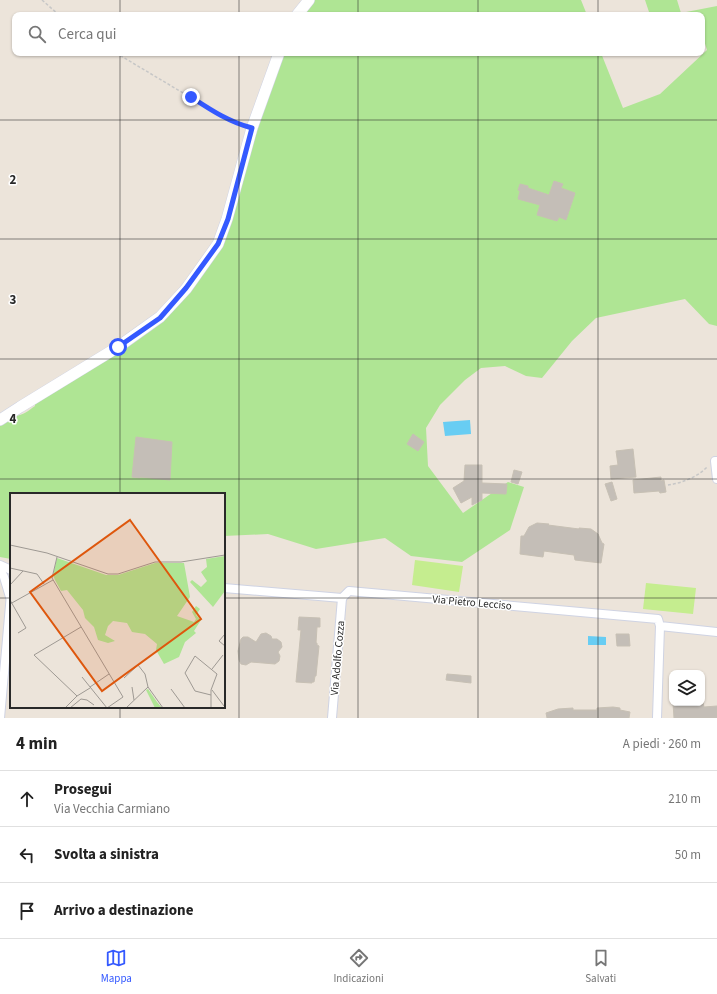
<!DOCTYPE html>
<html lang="it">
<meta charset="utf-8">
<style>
:root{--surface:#fff;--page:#f2f2f2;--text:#222;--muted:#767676;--line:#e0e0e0;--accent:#3459ff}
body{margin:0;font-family:"Source Sans 3",sans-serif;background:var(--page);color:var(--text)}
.controls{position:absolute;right:12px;bottom:12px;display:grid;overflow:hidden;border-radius:8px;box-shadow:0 1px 3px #0004}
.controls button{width:36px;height:36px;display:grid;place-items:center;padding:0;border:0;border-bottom:1px solid var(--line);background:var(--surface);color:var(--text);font:20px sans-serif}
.stop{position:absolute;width:12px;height:12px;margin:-9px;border:3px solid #3459ff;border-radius:50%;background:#fff}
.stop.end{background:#3459ff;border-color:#fff;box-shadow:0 1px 4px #0008}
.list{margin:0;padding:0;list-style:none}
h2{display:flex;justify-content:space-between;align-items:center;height:52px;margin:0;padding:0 16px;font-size:17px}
h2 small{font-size:13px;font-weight:400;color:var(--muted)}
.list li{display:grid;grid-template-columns:26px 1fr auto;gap:12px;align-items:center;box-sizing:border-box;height:56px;padding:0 16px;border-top:1px solid var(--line)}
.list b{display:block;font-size:15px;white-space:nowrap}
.list p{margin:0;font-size:13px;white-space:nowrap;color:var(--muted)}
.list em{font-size:13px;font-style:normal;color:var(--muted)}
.icon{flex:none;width:22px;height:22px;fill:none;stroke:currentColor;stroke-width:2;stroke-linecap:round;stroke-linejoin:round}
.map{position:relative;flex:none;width:717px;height:718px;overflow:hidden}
.search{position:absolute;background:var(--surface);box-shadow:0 1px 3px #0004;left:12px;right:12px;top:12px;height:44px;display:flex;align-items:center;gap:10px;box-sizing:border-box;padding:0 14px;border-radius:8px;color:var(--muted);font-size:15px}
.sheet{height:220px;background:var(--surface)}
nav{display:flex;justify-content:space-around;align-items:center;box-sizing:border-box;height:56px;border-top:1px solid var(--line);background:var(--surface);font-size:11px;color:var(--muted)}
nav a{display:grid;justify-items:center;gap:2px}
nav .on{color:var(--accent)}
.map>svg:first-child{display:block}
.green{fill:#afe594}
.pitch{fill:#c5ed8f}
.water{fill:#68cdf3}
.building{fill:#c4beb7;stroke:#c7c0b4}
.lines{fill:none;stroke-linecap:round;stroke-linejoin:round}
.street-casing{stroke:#cfd3e3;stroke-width:10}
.secondary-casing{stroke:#cfd3e3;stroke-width:12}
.path{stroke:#c7c7c7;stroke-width:1.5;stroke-dasharray:3 2;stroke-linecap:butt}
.street{stroke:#fff;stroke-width:8}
.secondary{stroke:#fff;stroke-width:11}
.route{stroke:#3459ff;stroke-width:5}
.grid{fill:none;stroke:#292929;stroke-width:1;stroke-opacity:0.55}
.labels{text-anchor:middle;stroke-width:3;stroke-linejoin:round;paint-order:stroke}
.street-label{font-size:11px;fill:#292929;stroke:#fff}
.inset-road{fill:none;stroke:#9e9993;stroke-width:1}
.view{fill:#de570d;fill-opacity:0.15;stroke:#de570d;stroke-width:2}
.inset-edge{fill:none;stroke:#292929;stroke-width:2}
.grid-label{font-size:13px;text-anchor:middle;font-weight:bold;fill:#292929;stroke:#fff;stroke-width:3;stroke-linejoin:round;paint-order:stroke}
</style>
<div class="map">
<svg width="717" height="718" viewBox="0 0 717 718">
<rect width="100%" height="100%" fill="#ece4da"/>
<g class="green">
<path d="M313,0H581L587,15H301Z"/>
<path d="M645,0H677L681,13L717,6V326L709,324L685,299L596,318L572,341L542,378L526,376L505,366L481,368L465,380L440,405L426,428L428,466L463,513L508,482L524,487L510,530L462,562L411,556L385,538L316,549L268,534L224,536V494H11V559L0,557V423L11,415C20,418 28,411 35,406L34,400L130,342L223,246L234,203L282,53H601L623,108L660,94L707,50L702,34V15H650Z"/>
</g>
<g class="pitch">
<path d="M415,560L463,566L459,592L412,585Z"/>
<path d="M646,583L696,588L693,614L643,609Z"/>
</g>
<g class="water">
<path d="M470,420L471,434L445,436L443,422Z"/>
<path d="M588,636L606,637V645H588Z"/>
</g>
<g class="building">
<path d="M554,181L563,184L561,188L575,193L566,220L559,217L557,221L537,215L540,205L518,199L520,191L518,190L520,184L528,186V188L549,195Z"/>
<path d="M413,434L424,442L418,451L407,444Z"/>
<path d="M136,437L172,442L170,480L140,477V478L132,477Z"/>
<path d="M633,449L636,477L611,479L610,466L618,465L616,451Z"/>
<path d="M465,465H482V483L507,484L506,494L482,493V500L472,505V497L461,503L453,488L464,481Z"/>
<path d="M514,470L522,472L518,484L511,482Z"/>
<path d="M661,477V481L664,480L666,492L660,493L659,491L634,493L633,480Z"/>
<path d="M612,482L617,499L611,501L605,484Z"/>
<path d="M537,523L549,524L548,525L579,529V528L591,529L598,534L602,543L604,544L601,563L575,560L574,555L544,551L543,557L520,554L521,536H524L529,527Z"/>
<path d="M299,617L320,618V627H317L316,643H317V645L319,646L316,676H315L314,682H312V683L296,682L301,630H298Z"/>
<path d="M266,633L271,636L272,639H277L281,642L282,647L278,652L280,656L279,661L275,664L251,662L246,665L241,664L239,660L238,651L241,639L243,637H248L256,642L261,634Z"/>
<path d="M616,634H629L630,646H617Z"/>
<path d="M447,674L471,676V683L446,680Z"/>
<path d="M673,703H680V705L703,703L704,707L717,706V718H674Z"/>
<path d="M613,707L620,708V710L630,712L629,718H547L546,713L558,709L573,708V710H597V708Z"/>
</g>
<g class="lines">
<g class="street-casing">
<g id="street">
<path d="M717,461H715L717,479"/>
<path d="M0,565L11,570"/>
<path d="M0,570L4,577L10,597"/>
<path d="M224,588L342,598"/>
<path d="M342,598L349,591L658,619L660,626L717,632"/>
<path d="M0,718L11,594"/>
<path d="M332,718L342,598"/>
<path d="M657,718L660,626"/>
</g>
</g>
<g class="secondary-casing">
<g id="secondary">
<path d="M297,15L309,0"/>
<path d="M0,420L20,407L118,347L160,317L186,289L218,244L227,219L252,128L279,53"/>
</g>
</g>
<g class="path">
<path d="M42,0L59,15"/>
<path d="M116,53L225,118L242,125"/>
<path d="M668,485C682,483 698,477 708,466"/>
</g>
<use href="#street" class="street"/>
<use href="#secondary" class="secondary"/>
</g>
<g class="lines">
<path class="route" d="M118,347L160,318L186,288L218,244L228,219L252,128C229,122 211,110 191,97"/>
</g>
<path class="grid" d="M120,0V15M239,0V15M358,0V15M478,0V15M598,0V15M120,53V494M239,53V718M358,53V718M478,53V718M598,53V718M0,120H717M0,239H717M0,359H717M0,479H717M0,598H11M224,598H717M120,707V718"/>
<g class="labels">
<g class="street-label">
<text transform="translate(472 602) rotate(5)" y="4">Via Pietro Lecciso</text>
<text transform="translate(337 658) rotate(-85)" y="4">Via Adolfo Cozza</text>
</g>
</g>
<g transform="translate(10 493)">
<rect width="215" height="215" fill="#ece4da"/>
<path d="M215,63V98L203,114L180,89L182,87L191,94L197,88L191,79L197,74L196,66ZM47,65L96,82H108L145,70H174L180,104L167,123L184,129L186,126L182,119L186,113L190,116L186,122L191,127L184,138L186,140L175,149L169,164L154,171L146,157L147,151L135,141L122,139L117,130L103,128L98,133L95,142L105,148L98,150L88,147L84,134L75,125L73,117L57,97L51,98L45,87L43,82ZM138,196L147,209L152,215H145L136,197Z" fill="#afe594"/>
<path class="inset-road" d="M0,52L37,60L98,81H108L145,69H171L215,62M47,64L42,85L113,204L97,215M0,75L27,81L34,91M0,92L13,78M0,107L16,135L8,140M0,111L43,87M215,141L209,148L215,153M202,176L213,162M72,184L97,215M114,185L128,172L135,181L138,194L153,215M80,194L99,181M122,194L124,207M161,196L175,215M202,197L214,213M67,203L80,195M55,215L67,203L24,162L71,134M60,215L71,206L77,207L84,212M116,215L138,194M201,215V197L207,181L185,163L175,180L185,198L201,202"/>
<path class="view" d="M120,27L191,126L92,198L20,99Z"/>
<rect width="215" height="215" class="inset-edge"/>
</g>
<g class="grid-label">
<text x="13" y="184">2</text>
<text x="13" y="304">3</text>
<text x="13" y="423">4</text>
</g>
</svg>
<div class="controls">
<button><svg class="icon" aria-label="layers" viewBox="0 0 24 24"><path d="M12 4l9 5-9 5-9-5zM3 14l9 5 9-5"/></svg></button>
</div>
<div class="stop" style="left:118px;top:347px"></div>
<div class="stop end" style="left:191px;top:97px"></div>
<div class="search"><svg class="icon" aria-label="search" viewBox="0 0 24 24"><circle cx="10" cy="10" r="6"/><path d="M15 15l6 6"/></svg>Cerca qui</div>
</div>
<section class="sheet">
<h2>4 min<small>A piedi · 260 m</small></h2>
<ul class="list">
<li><svg class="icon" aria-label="ahead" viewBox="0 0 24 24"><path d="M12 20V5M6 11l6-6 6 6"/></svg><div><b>Prosegui</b><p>Via Vecchia Carmiano</p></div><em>210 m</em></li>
<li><svg class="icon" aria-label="left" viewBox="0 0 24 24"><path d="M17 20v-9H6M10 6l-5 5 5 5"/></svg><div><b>Svolta a sinistra</b></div><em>50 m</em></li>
<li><svg class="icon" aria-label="arrive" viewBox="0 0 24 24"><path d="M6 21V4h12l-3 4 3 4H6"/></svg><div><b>Arrivo a destinazione</b></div></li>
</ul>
</section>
<nav>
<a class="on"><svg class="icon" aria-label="map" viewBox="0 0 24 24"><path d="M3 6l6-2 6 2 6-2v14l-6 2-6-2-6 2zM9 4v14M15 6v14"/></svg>Mappa</a>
<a><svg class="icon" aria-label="directions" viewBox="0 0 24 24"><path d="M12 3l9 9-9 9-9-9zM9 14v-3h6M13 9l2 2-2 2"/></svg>Indicazioni</a>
<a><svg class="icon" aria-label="saved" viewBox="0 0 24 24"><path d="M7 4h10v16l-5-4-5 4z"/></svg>Salvati</a>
</nav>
